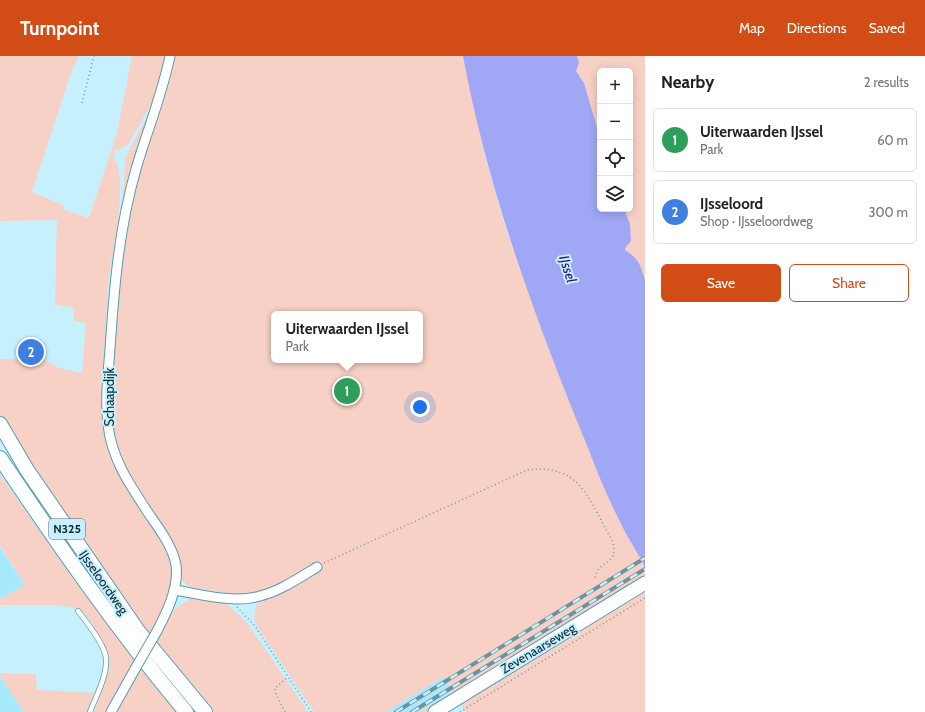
<!DOCTYPE html>
<meta charset="utf-8">
<style>
:root{--surface:#fff;--page:#f6f6f6;--text:#202124;--muted:#757577;--line:#e0e0e0;--accent:#d24c15}
body{margin:0;font-family:Cabin,sans-serif;background:var(--page);color:var(--text)}
.controls{position:absolute;right:12px;top:12px;display:grid;overflow:hidden;border-radius:6px;box-shadow:0 2px 10px #0003}
.controls button{width:36px;height:36px;display:grid;place-items:center;padding:0;border:0;border-bottom:1px solid var(--line);background:var(--surface);color:var(--text);font:20px sans-serif}
.you{position:absolute;left:420px;top:351px;width:14px;height:14px;margin:-10px;border:3px solid #fff;border-radius:50%;background:#1a73e8;box-shadow:0 0 0 6px #1a73e833}
.badge{display:grid;place-items:center;width:26px;height:26px;border-radius:50%;background:var(--accent);color:#fff;font-size:13px;font-weight:700}
.pin{position:absolute;translate:-50% -50%;border:2px solid #fff;box-shadow:0 1px 4px #0006}
.popup{position:absolute;left:271px;top:255px;width:152px;height:52px;box-sizing:border-box;display:grid;place-content:center;border-radius:6px;background:var(--surface);filter:drop-shadow(0 1px 3px #0005);font-size:13px;white-space:nowrap;color:var(--muted)}
.popup b{font-size:15px;color:var(--text)}
.popup::after{content:'';position:absolute;left:50%;top:100%;margin-left:-8px;border:8px solid transparent;border-top-color:var(--surface)}
.list{margin:0;padding:0;list-style:none}
h2{display:flex;justify-content:space-between;align-items:center;height:52px;margin:0;padding:0 16px;font-size:17px}
h2 small{font-size:13px;font-weight:400;color:var(--muted)}
.list li{display:grid;grid-template-columns:26px 1fr auto;gap:12px;align-items:center;box-sizing:border-box;height:64px;margin:0 8px 8px;padding:0 8px;border:1px solid var(--line);border-radius:6px}
.list b{display:block;font-size:15px;white-space:nowrap}
.list p{margin:0;font-size:13px;white-space:nowrap;color:var(--muted)}
.list em{font-size:13px;font-style:normal;color:var(--muted)}
.actions{display:flex;gap:8px;padding:12px 16px}
.actions a{flex:1;padding:9px 0;border:1px solid var(--accent);border-radius:6px;text-align:center;font-size:14px;color:var(--accent)}
.actions .main{background:var(--accent);color:#fff}
.icon{flex:none;width:22px;height:22px;fill:none;stroke:currentColor;stroke-width:2;stroke-linecap:round;stroke-linejoin:round}
.map{position:relative;flex:none;width:645px;height:656px;overflow:hidden}
header{display:flex;align-items:center;gap:24px;box-sizing:border-box;height:56px;padding:0 20px;background:var(--accent);color:#fff}
header strong{font-size:19px}
nav{display:flex;gap:22px;margin-inline-start:auto;font-size:14px}
main{display:flex}
aside{flex:1;background:var(--surface)}
.map>svg:first-child{display:block}
.built{fill:#a9e9fd}
.green{fill:#f7d1c5;fill-rule:evenodd}
.water{fill:#a0a8f6}
.lines{fill:none;stroke-linecap:round;stroke-linejoin:round}
.service-casing{stroke:#559cb1;stroke-width:6}
.minor-casing{stroke:#559cb1;stroke-width:11}
.primary-casing{stroke:#559cb1;stroke-width:15}
.trunk-casing{stroke:#559cb1;stroke-width:16}
.path{stroke:#7296a1;stroke-width:1.5;stroke-dasharray:1 3;stroke-linecap:butt}
.service{stroke:#fff;stroke-width:4.5}
.minor{stroke:#fff;stroke-width:9}
.primary{stroke:#fff;stroke-width:13}
.trunk{stroke:#fff;stroke-width:14}
.rail-casing{stroke:#6f939e;stroke-width:4}
.rail{stroke:#c7f0fe;stroke-width:2.5;stroke-dasharray:8;stroke-linecap:butt}
.minor-bridge-casing{stroke:#559cb1;stroke-width:11;stroke-linecap:butt}
.minor-bridge{stroke:#fff;stroke-width:9}
.labels{text-anchor:middle;stroke-width:4;stroke-linejoin:round;paint-order:stroke}
.shield{fill:#c7f0fe;stroke:#446570;stroke-width:1}
.shield-label{font-size:12px;font-weight:bold;fill:#0c2a33}
.street-label{font-size:13px;fill:#0c2a33;stroke:#c7f0fe}
.water-label{font-size:14px;font-style:italic;fill:#260b80;stroke:#c7f0fe}
</style>
<header>
<strong>Turnpoint</strong>
<nav><a>Map</a><a>Directions</a><a>Saved</a></nav>
</header>
<main>
<div class="map">
<svg width="645" height="656" viewBox="0 0 645 656">
<rect width="100%" height="100%" fill="#c7f0fe"/>
<g class="built">
<path d="M0,491L25,529L0,543Z"/>
<path d="M0,620L24,656H0Z"/>
<path d="M444,620L453,635L419,656H386Z"/>
</g>
<g class="green">
<path d="M0,0H79L71,17L32,136L63,149L64,154L89,162L117,77L132,0H166L158,35L153,45L128,88L119,94H116L113,101C131,127 110,200 108,232C106,263 104,294 104,325C103,348 102,370 108,392C121,440 185,488 170,538C166,553 156,567 147,581L0,365V303L44,304L59,312L82,317L86,267L74,265V251L55,249L57,164L0,165Z"/>
<path d="M173,0H463L484,96L503,164L539,267L588,392L623,472L645,512V656H466L454,638L425,656H419L453,636L444,620L386,656H314L257,570L254,561L256,549L266,544L260,536C234,540 212,535 187,530L182,524L180,508L124,413L115,385L110,343L118,222L133,138ZM274,258H420V304H274Z"/>
<path d="M574,0H645V246L621,201L616,153H630V15H600V103L573,14Z"/>
<path d="M151,53L123,150L125,102Z"/>
<path d="M0,419L86,541L136,603L108,656H94L109,609L108,600L92,567L83,556L79,553L60,549H0V543L25,529L0,489Z"/>
<path d="M195,540C224,544 227,546 248,568L308,656H212L156,587C168,562 169,554 195,540Z"/>
<path d="M140,609L179,656H114Z"/>
<path d="M0,617L36,618L37,634L95,637L87,656H24L0,620Z"/>
</g>
<path class="water" d="M463,0H577L579,7L576,15L584,27L600,82V153H624L630,168L631,185L625,192V194C639,203 640,208 645,224V512C639,498 630,486 623,472C610,446 598,419 588,392C536,265 488,135 463,0Z"/>
<g class="lines">
<g class="service-casing">
<path id="service" d="M78,555C86,565 106,590 106,603C107,621 96,640 90,656"/>
</g>
<g class="minor-casing">
<g id="minor">
<path d="M174,534C201,538 233,548 260,540C280,535 299,522 317,511"/>
<path d="M157,575C167,556 179,532 176,509C173,492 161,475 151,461C132,432 112,405 108,369C105,344 108,318 110,293C114,232 119,172 136,113C147,75 162,39 170,0"/>
<path d="M111,656L135,613"/>
</g>
</g>
<g class="primary-casing">
<path id="primary" d="M435,656L645,527"/>
</g>
<g class="trunk-casing">
<g id="trunk">
<path d="M0,368L27,414L138,575L205,656"/>
<path d="M0,402C59,490 118,575 186,656"/>
</g>
</g>
<g class="path">
<path d="M82,47L94,0"/>
<path d="M324,507L527,414C583,407 589,446 613,486C619,510 598,503 595,522"/>
<path d="M237,551L255,570L311,656"/>
<path d="M285,656L275,636V632L287,622"/>
<path d="M460,656L645,542"/>
</g>
<use href="#service" class="service"/>
<use href="#minor" class="minor"/>
<use href="#primary" class="primary"/>
<use href="#trunk" class="trunk"/>
<g class="rail-casing">
<g id="rail">
<path d="M396,656L645,502"/>
<path d="M412,656L645,513"/>
</g>
</g>
<use href="#rail" class="rail"/>
<g class="minor-bridge-casing">
<path id="minor-bridge" d="M135,613L157,575"/>
</g>
<use href="#minor-bridge" class="minor-bridge"/>
</g>
<g class="labels">
<rect class="shield" x="49" y="463" width="36" height="20" rx="3"/>
<g class="shield-label">
<text x="67" y="477">N325</text>
</g>
<g class="street-label">
<text transform="translate(109 341) rotate(-90)" y="5">Schaapdijk</text>
<text transform="translate(104 526) rotate(55)" y="5">IJsseloordweg</text>
<text transform="translate(538 592) rotate(-31)" y="5">Zevenaarseweg</text>
</g>
<g class="water-label">
<text transform="translate(568 213) rotate(72)" y="5">IJssel</text>
</g>
</g>
</svg>
<div class="controls">
<button>+</button>
<button>−</button>
<button><svg class="icon" aria-label="locate" viewBox="0 0 24 24"><circle cx="12" cy="12" r="6"/><path d="M12 2v4M12 18v4M2 12h4M18 12h4"/></svg></button>
<button><svg class="icon" aria-label="layers" viewBox="0 0 24 24"><path d="M12 4l9 5-9 5-9-5zM3 14l9 5 9-5"/></svg></button>
</div>
<div class="you"></div>
<div class="pin badge" style="left:347px;top:335px;background:#2e9e5b">1</div>
<div class="popup"><b>Uiterwaarden IJssel</b>Park</div>
<div class="pin badge" style="left:31px;top:296px;background:#3f7fe0">2</div>
</div>
<aside>
<h2>Nearby<small>2 results</small></h2>
<ul class="list">
<li><span class="badge" style="background:#2e9e5b">1</span><div><b>Uiterwaarden IJssel</b><p>Park</p></div><em>60 m</em></li>
<li><span class="badge" style="background:#3f7fe0">2</span><div><b>IJsseloord</b><p>Shop · IJsseloordweg</p></div><em>300 m</em></li>
</ul>
<div class="actions"><a class="main">Save</a><a>Share</a></div>
</aside>
</main>
